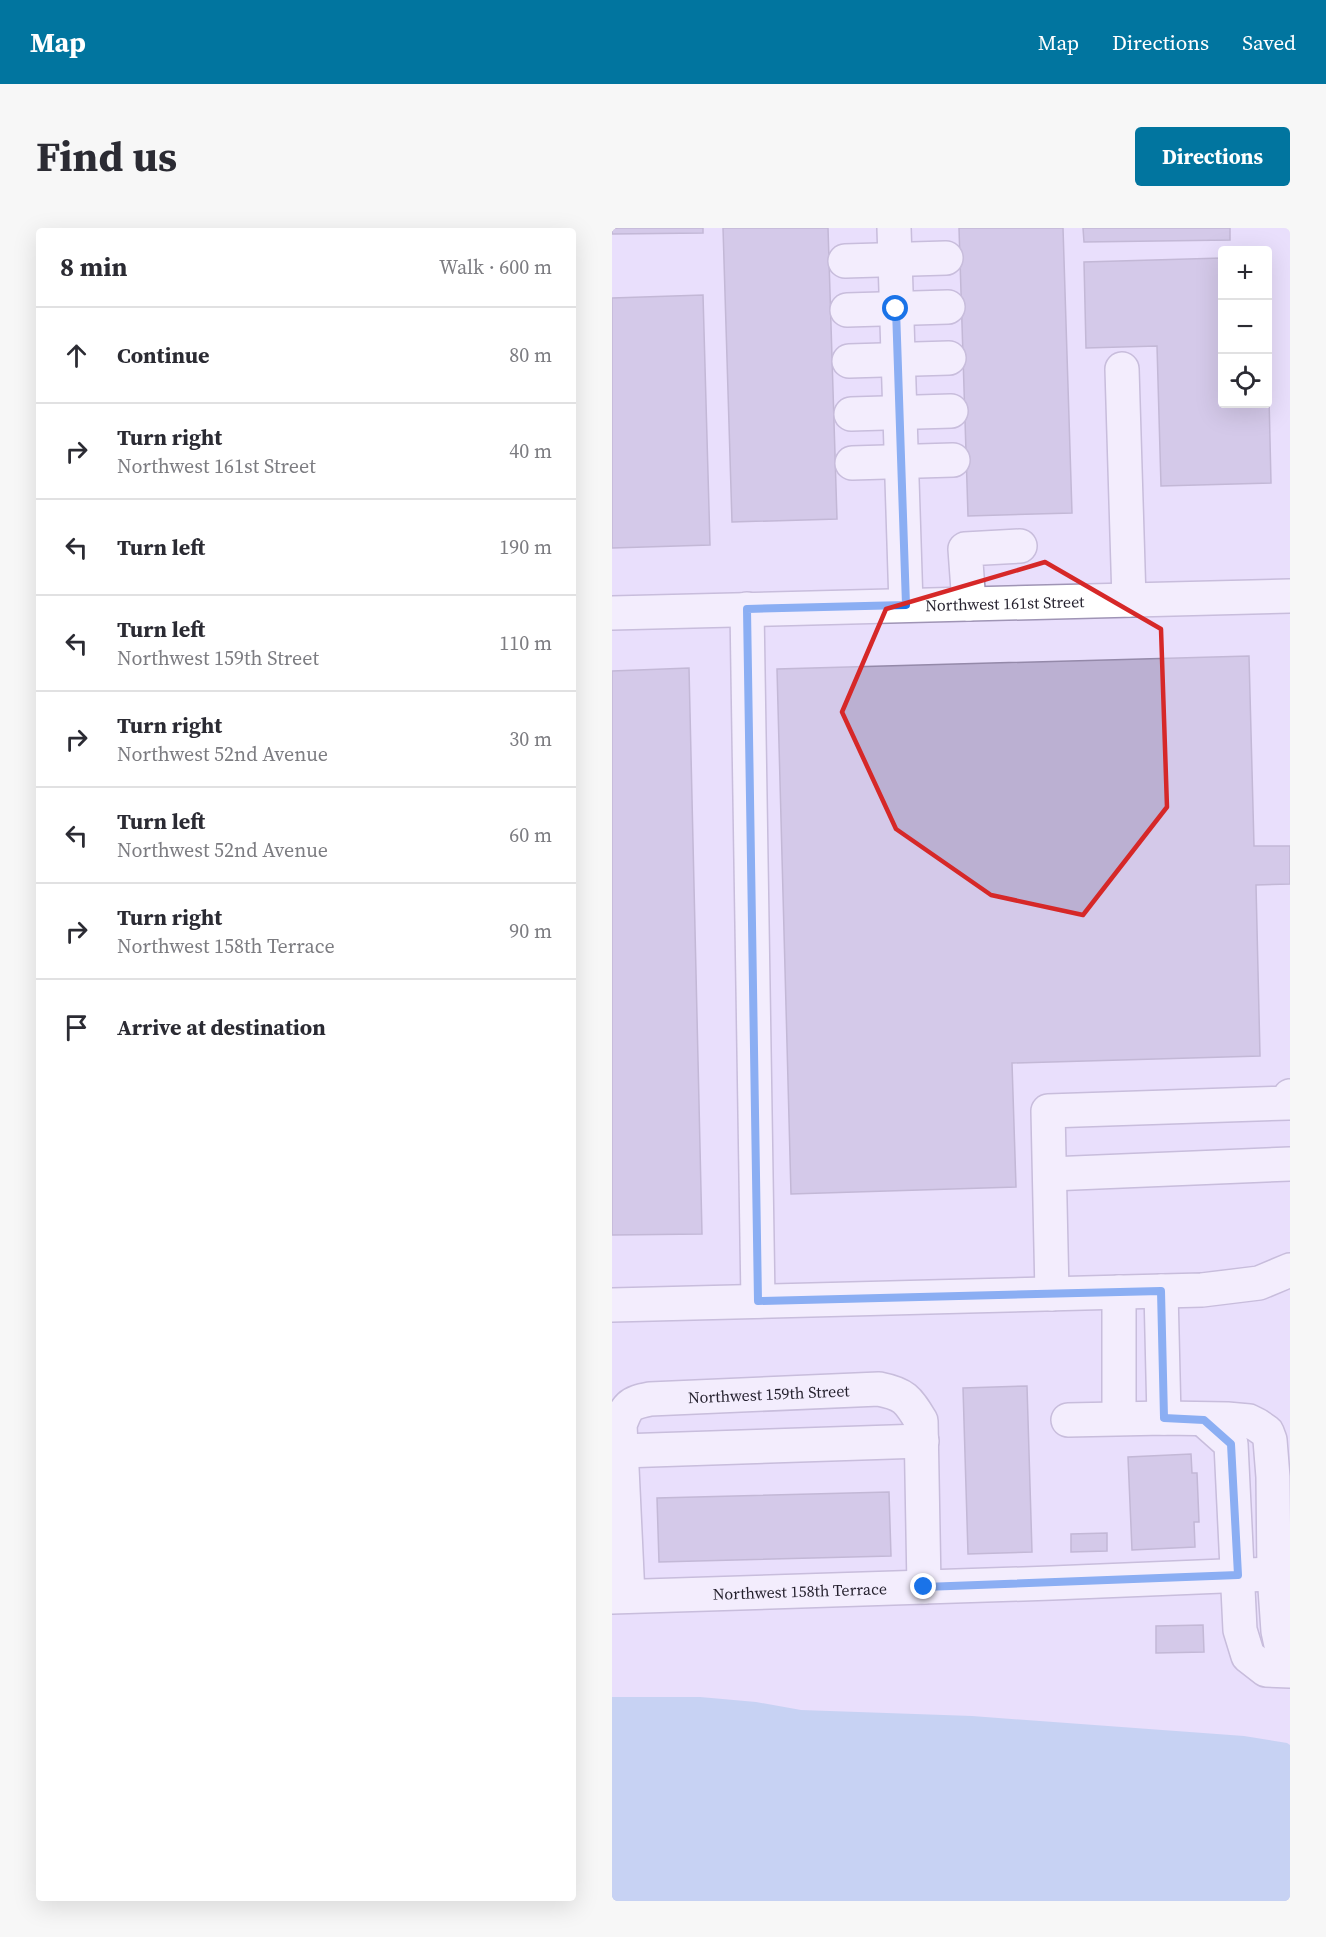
<!DOCTYPE html>
<meta charset="utf-8">
<style>
:root{--surface:#fff;--page:#f7f7f7;--text:#2b2b33;--muted:#7c7c81;--line:#e1e1e2;--accent:#01759f}
body{margin:0;font-family:"Source Serif 4",serif;background:var(--page);color:var(--text)}
.controls{position:absolute;right:18px;top:18px;display:grid;overflow:hidden;border-radius:6px;box-shadow:0 6px 24px #0002}
.controls button{width:54px;height:54px;display:grid;place-items:center;padding:0;border:0;border-bottom:2px solid var(--line);background:var(--surface);color:var(--text);font:30px sans-serif}
.stop{position:absolute;width:18px;height:18px;margin:-14px;border:4px solid #1a73e8;border-radius:50%;background:#fff}
.stop.end{background:#1a73e8;border-color:#fff;box-shadow:0 2px 6px #0008}
.list{margin:0;padding:0;list-style:none}
h2{display:flex;justify-content:space-between;align-items:center;height:78px;margin:0;padding:0 24px;font-size:26px}
h2 small{font-size:20px;font-weight:400;color:var(--muted)}
.list li{display:grid;grid-template-columns:39px 1fr auto;gap:18px;align-items:center;box-sizing:border-box;height:96px;padding:0 24px;border-top:2px solid var(--line)}
.list b{display:block;font-size:22px;white-space:nowrap}
.list p{margin:0;font-size:20px;white-space:nowrap;color:var(--muted)}
.list em{font-size:20px;font-style:normal;color:var(--muted)}
.icon{flex:none;width:33px;height:33px;fill:none;stroke:currentColor;stroke-width:2;stroke-linecap:round;stroke-linejoin:round}
.map{position:relative;flex:none;width:678px;height:1673px;overflow:hidden;border-radius:6px}
header{display:flex;align-items:center;gap:36px;box-sizing:border-box;height:84px;padding:0 30px;background:var(--accent);color:#fff}
header strong{font-size:28px}
nav{display:flex;gap:33px;margin-inline-start:auto;font-size:21px}
.intro{display:flex;align-items:center;justify-content:space-between;box-sizing:border-box;height:144px;padding:0 36px}
h1{margin:0;font-size:42px}
.button{padding:15px 27px;border-radius:6px;background:var(--accent);color:#fff;font-size:21px;font-weight:700}
main{display:flex;gap:36px;padding:0 36px}
aside{flex:1;background:var(--surface);border-radius:6px;box-shadow:0 6px 24px #0002}
.map>svg:first-child{display:block}
.water{fill:#9ec3e9}
.building{fill:#bbb0d2;stroke:#9489a9;stroke-width:1.5}
.lines{fill:none;stroke-linecap:round;stroke-linejoin:round}
.minor-casing{stroke:#9f94b5;stroke-width:36}
.minor{stroke:#fff;stroke-width:33}
.route{stroke:#1a73e8;stroke-width:8}
.marked{fill:none;stroke:#d62828;stroke-width:4.5;stroke-linejoin:round}
.labels{text-anchor:middle;stroke-width:6;stroke-linejoin:round;paint-order:stroke}
.street-label{font-size:16px;fill:#231f2c;stroke:#fff}
</style>
<header>
<strong>Map</strong>
<nav><a>Map</a><a>Directions</a><a>Saved</a></nav>
</header>
<div class="intro"><h1>Find us</h1><a class="button">Directions</a></div>
<main>
<aside>
<h2>8 min<small>Walk · 600 m</small></h2>
<ul class="list">
<li><svg class="icon" aria-label="ahead" viewBox="0 0 24 24"><path d="M12 20V5M6 11l6-6 6 6"/></svg><div><b>Continue</b></div><em>80 m</em></li>
<li><svg class="icon" aria-label="right" viewBox="0 0 24 24"><path d="M7 20v-9h11M14 6l5 5-5 5"/></svg><div><b>Turn right</b><p>Northwest 161st Street</p></div><em>40 m</em></li>
<li><svg class="icon" aria-label="left" viewBox="0 0 24 24"><path d="M17 20v-9H6M10 6l-5 5 5 5"/></svg><div><b>Turn left</b></div><em>190 m</em></li>
<li><svg class="icon" aria-label="left" viewBox="0 0 24 24"><path d="M17 20v-9H6M10 6l-5 5 5 5"/></svg><div><b>Turn left</b><p>Northwest 159th Street</p></div><em>110 m</em></li>
<li><svg class="icon" aria-label="right" viewBox="0 0 24 24"><path d="M7 20v-9h11M14 6l5 5-5 5"/></svg><div><b>Turn right</b><p>Northwest 52nd Avenue</p></div><em>30 m</em></li>
<li><svg class="icon" aria-label="left" viewBox="0 0 24 24"><path d="M17 20v-9H6M10 6l-5 5 5 5"/></svg><div><b>Turn left</b><p>Northwest 52nd Avenue</p></div><em>60 m</em></li>
<li><svg class="icon" aria-label="right" viewBox="0 0 24 24"><path d="M7 20v-9h11M14 6l5 5-5 5"/></svg><div><b>Turn right</b><p>Northwest 158th Terrace</p></div><em>90 m</em></li>
<li><svg class="icon" aria-label="arrive" viewBox="0 0 24 24"><path d="M6 21V4h12l-3 4 3 4H6"/></svg><div><b>Arrive at destination</b></div></li>
</ul>
</aside>
<div class="map">
<svg width="678" height="1673" viewBox="0 0 678 1673">
<rect width="100%" height="100%" fill="#e9dffc"/>
<path class="water" d="M0,1469H88L144,1474L189,1482L360,1488L632,1508L675,1515L678,1517V1673H0Z"/>
<g class="building">
<path d="M0,0H91V5L0,6Z"/>
<path d="M111,0H216L225,291L120,294Z"/>
<path d="M347,0H451L460,285L356,288Z"/>
<path d="M471,0H618V12L472,14Z"/>
<path d="M610,30V176H656V127L659,255L549,258L545,118L474,120L472,34Z"/>
<path d="M91,67L98,317L0,320V70Z"/>
<path d="M637,428L642,618H678V656L644,657L648,828L400,835L404,959L179,966L165,441Z"/>
<path d="M77,440L90,1006L0,1007V443Z"/>
<path d="M415,1158L420,1324L356,1326L351,1160Z"/>
<path d="M579,1226L580,1245H585L587,1294H582L583,1319L520,1322L516,1229Z"/>
<path d="M277,1264L279,1328L47,1334L45,1270Z"/>
<path d="M495,1305V1323L459,1324V1306Z"/>
<path d="M591,1397L592,1424L544,1425V1398Z"/>
</g>
<g class="lines">
<g class="minor-casing">
<g id="minor">
<path d="M282,0L294,377"/>
<path d="M233,33L334,30"/>
<path d="M235,82L336,79"/>
<path d="M237,133L337,130"/>
<path d="M510,141L517,372"/>
<path d="M239,186L339,183"/>
<path d="M240,235L341,232"/>
<path d="M357,376L353,321L408,318"/>
<path d="M135,381L146,1073"/>
<path id="s1" d="M0,385L678,368"/>
<path d="M438,946L678,936"/>
<path d="M549,1063L552,1190"/>
<path d="M507,1064V1190"/>
<path d="M440,1066L436,883L676,875L678,868"/>
<path d="M0,1077L590,1062L647,1055L678,1042"/>
<path d="M456,1192L552,1190L615,1191L637,1193L645,1197L655,1204L658,1212L661,1249L662,1346L666,1403L669,1417L678,1427"/>
<path d="M592,1192L619,1216L628,1402L636,1428L654,1442L678,1443"/>
<path d="M9,1223L310,1213"/>
<path id="s2" d="M16,1368L8,1197C15,1178 17,1175 38,1171L267,1161C292,1166 296,1171 309,1193L312,1359"/>
<path id="s3" d="M0,1369L440,1355L662,1346"/>
</g>
</g>
<use href="#minor" class="minor"/>
</g>
<g class="lines">
<path class="route" d="M284,81L294,377L135,381L146,1073L549,1063L552,1190L592,1192L619,1216L626,1347L312,1359"/>
</g>
<path d="M0 0H678V1673H0ZM433,334L549,401L555,579L471,687L379,667L284,601L230,484L274,381Z" fill="#e9dffc" fill-opacity=".55" fill-rule="evenodd"/>
<path class="marked" d="M433,334L549,401L555,579L471,687L379,667L284,601L230,484L274,381Z"/>
<g class="labels">
<g class="street-label">
<text dy="6" stroke="none"><textPath href="#s1" startOffset="393">Northwest 161st Street</textPath></text>
<text dy="6" stroke="none"><textPath href="#s2" startOffset="333">Northwest 159th Street</textPath></text>
<text dy="6" stroke="none"><textPath href="#s3" startOffset="188">Northwest 158th Terrace</textPath></text>
</g>
</g>
</svg>
<div class="controls">
<button>+</button>
<button>−</button>
<button><svg class="icon" aria-label="locate" viewBox="0 0 24 24"><circle cx="12" cy="12" r="6"/><path d="M12 2v4M12 18v4M2 12h4M18 12h4"/></svg></button>
</div>
<div class="stop" style="left:284px;top:81px"></div>
<div class="stop end" style="left:312px;top:1359px"></div>
</div>
</main>
